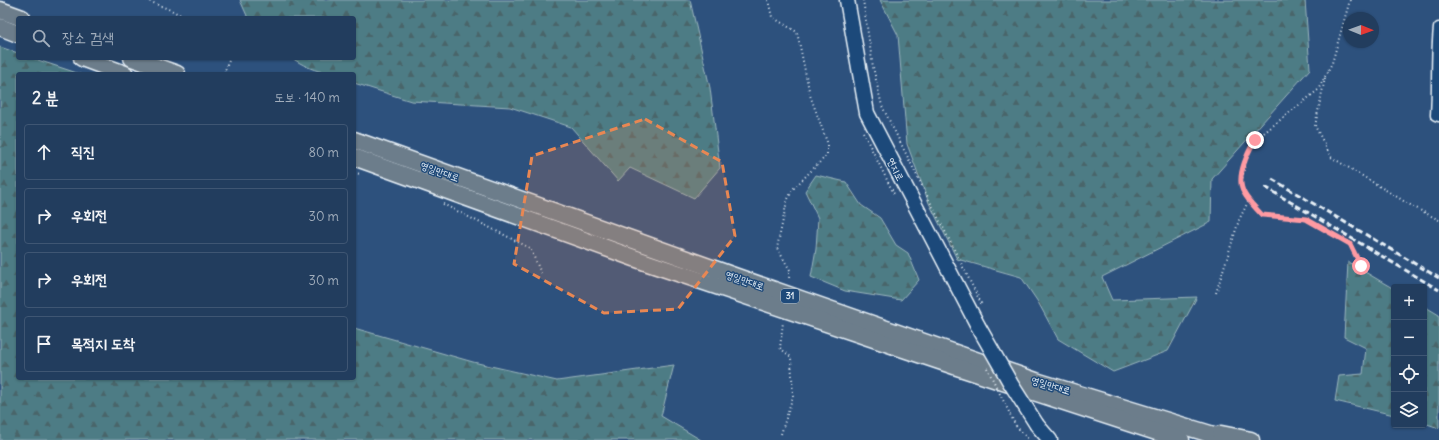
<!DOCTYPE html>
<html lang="ko">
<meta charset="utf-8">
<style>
:root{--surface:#223d5e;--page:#2a4464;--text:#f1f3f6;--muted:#a2aebc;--line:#3f5673}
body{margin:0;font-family:Delius,"Poor Story",sans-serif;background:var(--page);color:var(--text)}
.controls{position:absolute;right:12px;bottom:12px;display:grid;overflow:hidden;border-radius:4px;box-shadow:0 1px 3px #0004}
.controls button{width:36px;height:36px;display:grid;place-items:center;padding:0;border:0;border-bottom:1px solid var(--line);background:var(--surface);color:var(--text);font:20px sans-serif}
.compass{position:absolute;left:1343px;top:12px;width:36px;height:36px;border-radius:50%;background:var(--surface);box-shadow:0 1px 3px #0004;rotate:91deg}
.stop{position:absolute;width:12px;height:12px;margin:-9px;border:3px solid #ff9aa2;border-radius:50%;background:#fff}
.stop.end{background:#ff9aa2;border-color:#fff;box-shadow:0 1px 4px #0008}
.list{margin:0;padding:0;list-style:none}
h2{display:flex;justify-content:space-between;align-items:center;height:52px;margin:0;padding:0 16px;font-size:17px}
h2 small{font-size:13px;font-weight:400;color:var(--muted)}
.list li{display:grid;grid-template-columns:26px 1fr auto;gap:12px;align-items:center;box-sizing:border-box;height:56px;margin:0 8px 8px;padding:0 8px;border:1px solid var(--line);border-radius:4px}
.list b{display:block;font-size:15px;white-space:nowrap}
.list em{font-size:13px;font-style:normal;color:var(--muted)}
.icon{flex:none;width:22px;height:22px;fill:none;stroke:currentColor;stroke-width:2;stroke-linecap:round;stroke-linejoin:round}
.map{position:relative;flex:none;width:1439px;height:440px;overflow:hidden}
.search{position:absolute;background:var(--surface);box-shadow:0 1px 3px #0004;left:16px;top:16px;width:340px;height:44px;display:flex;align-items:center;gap:10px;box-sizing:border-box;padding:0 14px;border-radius:4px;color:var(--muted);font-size:15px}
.panel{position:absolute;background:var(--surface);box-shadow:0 1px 3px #0004;left:16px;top:72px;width:340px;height:308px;border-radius:4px}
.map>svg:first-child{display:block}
.forest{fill:url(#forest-firs);stroke:#9bb6be}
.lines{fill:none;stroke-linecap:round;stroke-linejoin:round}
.minor-casing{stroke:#e8f1f8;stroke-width:13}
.secondary-casing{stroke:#e8f1f8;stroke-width:17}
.trunk-casing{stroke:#e8f1f8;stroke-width:19}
.path{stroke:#e8f1f8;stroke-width:2;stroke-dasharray:1 3;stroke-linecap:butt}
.minor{stroke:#1f4a7a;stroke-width:10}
.secondary{stroke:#1f4a7a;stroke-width:14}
.trunk{stroke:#6c7d8b;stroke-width:16}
.rail{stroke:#e8f1f8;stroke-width:3;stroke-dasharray:6 3;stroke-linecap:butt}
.secondary-bridge-casing{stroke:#e8f1f8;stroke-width:17;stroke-linecap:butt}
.path-bridge{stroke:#e8f1f8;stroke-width:2;stroke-dasharray:1 3;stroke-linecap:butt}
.secondary-bridge{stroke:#1f4a7a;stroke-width:14}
.route{stroke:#ff9aa2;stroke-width:5}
.marked{fill:#e88753;fill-opacity:0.2;stroke:#e88753;stroke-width:3;stroke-dasharray:8 5;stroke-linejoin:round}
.labels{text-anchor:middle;stroke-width:3;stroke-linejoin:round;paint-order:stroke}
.shield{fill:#1f4a7a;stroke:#acbfd2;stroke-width:1}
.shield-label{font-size:9px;font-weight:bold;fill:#e8f1f8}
.street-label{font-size:10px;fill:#e8f1f8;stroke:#1f4a7a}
</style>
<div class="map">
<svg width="1439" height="440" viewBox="0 0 1439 440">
<defs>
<pattern id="forest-firs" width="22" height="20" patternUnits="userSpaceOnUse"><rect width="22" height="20" fill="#4e7c85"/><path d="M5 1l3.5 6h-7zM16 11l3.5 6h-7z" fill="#4a656a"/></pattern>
</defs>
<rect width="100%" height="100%" fill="#2d517d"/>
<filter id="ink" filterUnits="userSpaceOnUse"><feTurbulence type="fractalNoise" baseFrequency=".025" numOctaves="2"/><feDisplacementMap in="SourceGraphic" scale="8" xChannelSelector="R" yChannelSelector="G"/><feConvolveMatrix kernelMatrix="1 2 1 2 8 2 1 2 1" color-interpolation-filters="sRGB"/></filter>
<g filter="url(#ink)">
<g class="forest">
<path d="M240,0H690L710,88L720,168L694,198L630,168L618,181L571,127L510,107L411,101L354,83V74C328,74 314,73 292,58H354V18H248Z"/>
<path d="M880,0H1305L1310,69L1212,179L1211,222L1102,277L1112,300L1197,297L1168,351L1113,372L1058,339L1038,302L1021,277L957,259L929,203L907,144L898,35Z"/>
<path d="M0,47L18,53V58H32L80,74H18V378H354V328L473,362L557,381L674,365L661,416L701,440H0Z"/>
<path d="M816,175L846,182L861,205L880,218L896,245L908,253L919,280L901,300L845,291L811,277L816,249L818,218L805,191Z"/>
<path d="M1348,262L1394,289V415L1335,401L1339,376L1363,374L1366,348L1344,337Z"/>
<path d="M1424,306L1439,315V428L1424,423Z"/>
</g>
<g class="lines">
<g class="minor-casing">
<path id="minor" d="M1439,28C1436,57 1438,86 1436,115L1439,116"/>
</g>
<g class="secondary-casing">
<g id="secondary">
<path d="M847,0L867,113L978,326"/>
<path d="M1037,425L1050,440"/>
</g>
</g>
<g class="trunk-casing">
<g id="trunk">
<path d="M0,10L22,18"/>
<path d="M0,27L18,34"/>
<path d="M82,58L125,74"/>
<path d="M132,58L177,74"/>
<path d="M354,140L737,277L1036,381L1230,440"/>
<path d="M354,157L648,263L957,367L1181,440"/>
<path d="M1221,434L1251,440"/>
</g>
</g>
<g class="path">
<path d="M146,0L173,11L186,18"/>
<path d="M768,0L772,17L797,32L810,95L827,142V155L793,189L787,201L777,248L790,270L789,278"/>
<path d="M863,0L873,67L882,106L982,305"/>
<path d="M1350,0L1332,63L1318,90L1255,140L1247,155L1241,184L1244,194L1262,215L1306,219L1350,244L1361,266"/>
<path d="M224,73L230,58"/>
<path d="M1325,78L1315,126L1331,157L1412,206L1439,220"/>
<path d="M863,132L895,196"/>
<path d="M354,173L361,174"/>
<path d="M443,204L530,248L541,273"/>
<path d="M1216,293L1239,220L1249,200"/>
<path d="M1016,426L1029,440"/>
<path d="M781,434L793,396L791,357L780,348L783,322"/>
</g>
<use href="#minor" class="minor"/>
<use href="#secondary" class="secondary"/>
<use href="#trunk" class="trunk"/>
<g class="rail">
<path d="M1272,179L1439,278"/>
<path d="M1265,187L1439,290"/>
</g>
<g class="secondary-bridge-casing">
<path id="secondary-bridge" d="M978,326L1011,384L1037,425"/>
</g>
<path class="path-bridge" d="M987,368L1016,426"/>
<use href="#secondary-bridge" class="secondary-bridge"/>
</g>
</g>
<g class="lines" filter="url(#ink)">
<path class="route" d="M1255,140C1247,154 1235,178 1244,193C1248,201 1256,208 1262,215L1306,219L1350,244L1361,266"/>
</g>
<path class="marked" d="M645,119L722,162L735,236L678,309L604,313L514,264L532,156Z"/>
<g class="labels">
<rect class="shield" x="781" y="289" width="18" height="14" rx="3"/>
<g class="shield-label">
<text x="790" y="299">31</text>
</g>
<g class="street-label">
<text transform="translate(896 169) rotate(63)" y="4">연지로</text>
<text transform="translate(440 171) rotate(20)" y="4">영일만대로</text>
<text transform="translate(745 280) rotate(19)" y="4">영일만대로</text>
<text transform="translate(1051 385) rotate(17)" y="4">영일만대로</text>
</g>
</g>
</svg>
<div class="controls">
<button>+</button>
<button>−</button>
<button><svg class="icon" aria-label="locate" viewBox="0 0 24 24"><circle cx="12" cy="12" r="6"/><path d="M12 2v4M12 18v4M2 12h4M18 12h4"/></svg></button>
<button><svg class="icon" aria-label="layers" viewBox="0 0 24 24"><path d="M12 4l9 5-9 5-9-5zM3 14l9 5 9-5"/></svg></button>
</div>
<svg class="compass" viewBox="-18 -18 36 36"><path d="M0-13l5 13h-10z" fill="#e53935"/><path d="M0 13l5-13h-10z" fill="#a2aebc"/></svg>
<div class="stop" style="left:1361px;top:266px"></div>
<div class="stop end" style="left:1255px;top:140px"></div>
<div class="search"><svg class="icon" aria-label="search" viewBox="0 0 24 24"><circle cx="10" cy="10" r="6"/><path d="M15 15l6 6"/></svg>장소 검색</div>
<section class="panel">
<h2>2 분<small>도보 · 140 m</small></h2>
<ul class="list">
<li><svg class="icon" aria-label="ahead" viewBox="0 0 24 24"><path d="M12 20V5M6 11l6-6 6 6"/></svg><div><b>직진</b></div><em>80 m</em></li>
<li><svg class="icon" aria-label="right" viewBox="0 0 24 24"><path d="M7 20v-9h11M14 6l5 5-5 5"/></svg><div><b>우회전</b></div><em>30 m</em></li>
<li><svg class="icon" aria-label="right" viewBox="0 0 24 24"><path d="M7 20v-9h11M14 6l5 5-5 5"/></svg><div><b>우회전</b></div><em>30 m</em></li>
<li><svg class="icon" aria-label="arrive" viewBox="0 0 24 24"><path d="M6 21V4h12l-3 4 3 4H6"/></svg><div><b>목적지 도착</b></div></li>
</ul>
</section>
</div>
